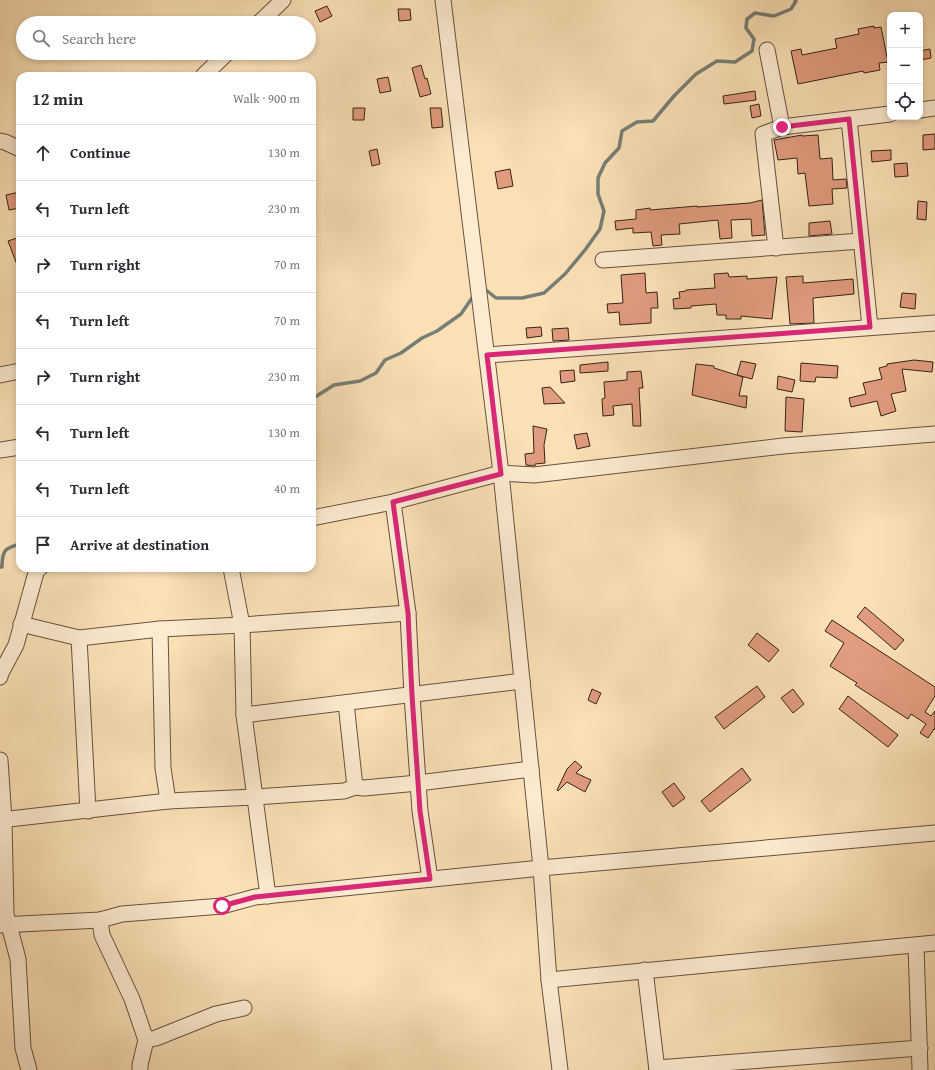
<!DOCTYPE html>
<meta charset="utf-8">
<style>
:root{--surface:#fff;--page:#f7f7f7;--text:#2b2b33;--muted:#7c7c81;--line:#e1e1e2}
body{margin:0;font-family:"Gentium Book Plus",serif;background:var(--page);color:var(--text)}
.controls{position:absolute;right:12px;top:12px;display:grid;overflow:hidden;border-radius:8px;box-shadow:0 2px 6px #0003}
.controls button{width:36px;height:36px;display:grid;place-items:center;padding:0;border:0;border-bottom:1px solid var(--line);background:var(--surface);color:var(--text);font:20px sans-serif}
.stop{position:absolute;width:12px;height:12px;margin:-9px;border:3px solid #db2777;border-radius:50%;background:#fff}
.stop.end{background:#db2777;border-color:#fff;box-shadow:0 1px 4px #0008}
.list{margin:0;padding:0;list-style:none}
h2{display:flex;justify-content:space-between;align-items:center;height:52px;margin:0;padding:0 16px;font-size:17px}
h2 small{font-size:13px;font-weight:400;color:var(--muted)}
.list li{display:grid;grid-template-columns:26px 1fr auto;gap:12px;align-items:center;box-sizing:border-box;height:56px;padding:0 16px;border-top:1px solid var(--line)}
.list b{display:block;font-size:15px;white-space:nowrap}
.list em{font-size:13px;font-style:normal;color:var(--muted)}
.icon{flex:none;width:22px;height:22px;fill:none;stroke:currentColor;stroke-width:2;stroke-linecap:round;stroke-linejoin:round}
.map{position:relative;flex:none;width:935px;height:1070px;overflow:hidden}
.search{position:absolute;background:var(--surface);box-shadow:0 2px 6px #0003;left:16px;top:16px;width:300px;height:44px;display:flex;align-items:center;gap:10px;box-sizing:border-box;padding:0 14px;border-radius:22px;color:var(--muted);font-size:15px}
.panel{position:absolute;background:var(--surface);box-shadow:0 2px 6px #0003;left:16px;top:72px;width:300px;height:500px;border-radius:12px}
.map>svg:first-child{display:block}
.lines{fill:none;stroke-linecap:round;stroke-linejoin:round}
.stream{stroke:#757f75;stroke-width:3.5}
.building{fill:#e19b7e;stroke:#35231a}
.minor-casing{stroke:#665241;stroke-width:17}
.minor{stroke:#fcebd0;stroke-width:15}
.route{stroke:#db2777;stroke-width:5}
</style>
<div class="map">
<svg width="935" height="1070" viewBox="0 0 935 1070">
<rect width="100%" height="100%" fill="#fbe0b6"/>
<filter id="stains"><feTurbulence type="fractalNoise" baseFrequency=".005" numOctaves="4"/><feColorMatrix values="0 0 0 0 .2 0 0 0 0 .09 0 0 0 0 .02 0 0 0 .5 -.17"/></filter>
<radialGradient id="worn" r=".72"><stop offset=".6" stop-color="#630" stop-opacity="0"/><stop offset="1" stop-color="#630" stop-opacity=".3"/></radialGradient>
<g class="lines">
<g class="stream">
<path d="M486,290L496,298H522L544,293L565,274L585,250L600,229L604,211L598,194V178L605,163L619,148L622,131L637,122L653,121L674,96L696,74L717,61L735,62L752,51L754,39L746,28L747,19L755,13L774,16L791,9L796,1L795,0"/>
<path d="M312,399L334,385L360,381L376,373L385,360L401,353L422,338L437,331L461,314L474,295"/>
<path d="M0,567H2C2,550 5,548 20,544"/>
</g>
</g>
<g class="building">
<path d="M327,6L332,16L320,22L315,11Z"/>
<path d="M398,9H410L411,20L399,21Z"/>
<path d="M874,26V28L881,27L888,62L879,63L880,70L864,73L863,71L798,84L791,51L801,49L802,55L837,48L835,39L859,34L858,29Z"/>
<path d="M930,49L931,58L920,60V51Z"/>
<path d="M421,65L425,79L427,78L431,94L420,97L412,68Z"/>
<path d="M388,77L391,91L380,93L377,79Z"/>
<path d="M755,91L756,100L724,104L723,96Z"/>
<path d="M759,104L761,116L752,118L750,106Z"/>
<path d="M353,108H365L364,120H353Z"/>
<path d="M430,108H441L443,127L432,128Z"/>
<path d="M935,134V149L923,150V135Z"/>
<path d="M802,135V136L818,135L820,159L832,158L833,180L846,179L847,188L832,189L833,204L809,206L805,173L798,174L797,158L778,160L774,140Z"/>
<path d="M377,149L380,164L372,166L369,151Z"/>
<path d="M891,150V160L872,162L871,151Z"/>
<path d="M907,163L908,176L895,177L894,164Z"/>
<path d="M510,169L513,186L498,189L495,172Z"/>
<path d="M20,192V208L9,210L6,195Z"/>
<path d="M762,200L765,235L752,236L751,219L731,220L732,238L720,239L718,220L679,224L680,234L661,235L662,245L653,246L651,232L633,233V228L616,230L615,221L636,219V210L650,208V210L697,206V207L750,203Z"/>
<path d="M918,201L927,202L926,220L917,219Z"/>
<path d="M830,221L832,234L809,236V223Z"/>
<path d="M20,237V270H19L8,241Z"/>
<path d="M645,273L646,293L657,292L658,308H651V323L620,325L619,312L608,313L607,304L623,303L621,275Z"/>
<path d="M728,273L729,277L747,276V279L777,277L772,319L741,316V319H726V315H717L716,304L691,306V308L674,309L673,299L680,298L679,292L686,291V290L715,288L714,274Z"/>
<path d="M803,276V283L853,279L854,294L813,298L814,323L790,324L786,277Z"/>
<path d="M902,293L916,294L915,309L900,307Z"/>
<path d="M541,327L542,336L527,338L526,328Z"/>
<path d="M568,328L569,340L553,341L552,329Z"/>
<path d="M914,360L933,362L932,372L902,369L906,391L891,394L896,411L881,416L877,401L851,407L849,398L866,394L863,383L882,379L879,368L887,366V364Z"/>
<path d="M741,361L756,364L752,379L737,375Z"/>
<path d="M608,362V371L580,373V365Z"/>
<path d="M801,363L838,366L837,378L816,377L815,382L800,381Z"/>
<path d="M696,364L714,366V368L743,377L739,396H747L746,408L692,395Z"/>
<path d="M574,370L575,381L561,383L560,371Z"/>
<path d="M641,371L643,388H639L641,426H633L632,404L613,406L614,415L603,416L602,399L605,398L604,382L627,380V372Z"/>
<path d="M778,376L795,380L792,392L777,389Z"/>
<path d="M550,387L565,403L544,404L542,388Z"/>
<path d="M786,397L804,399L802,432L785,431Z"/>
<path d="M533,426L547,429L544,445L545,463L535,464V466L526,465L525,454L534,453Z"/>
<path d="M587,433L590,446L577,449L574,435Z"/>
<path d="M865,607L904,640L895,650L857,617Z"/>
<path d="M832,620L935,687V696L925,712L931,716L935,711V730L934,729L928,738L920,733L926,724L911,714L908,719L855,685L857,683L830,666L844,643L825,631Z"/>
<path d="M757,633L779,650L769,662L748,645Z"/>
<path d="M757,686L765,697L724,729L715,717Z"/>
<path d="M592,689L601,693L596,704L588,700Z"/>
<path d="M793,689L804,704L793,713L781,698Z"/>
<path d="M848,696L898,735L888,747L839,709Z"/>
<path d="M575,761L582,767L576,773L591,780L585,792L567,782L558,791L557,790L567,769Z"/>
<path d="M742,768L751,780L710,812L701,801Z"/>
<path d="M674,783L685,798L673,807L662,792Z"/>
</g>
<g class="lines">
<g class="minor-casing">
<g id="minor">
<path d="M443,0L501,473L541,868L549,980L560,1070"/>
<path d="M259,23L283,0"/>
<path d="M767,50L782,127"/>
<path d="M203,76L227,53"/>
<path d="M920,110L935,108"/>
<path d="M849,119L870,327"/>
<path d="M0,141L5,142L20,149"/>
<path d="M776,248L763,134L782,127L890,114"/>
<path d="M603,260L861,241"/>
<path d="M487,355L935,323"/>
<path d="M0,375L20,371"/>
<path d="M0,450L20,447"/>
<path d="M393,502L408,613L412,695L420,811L430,879"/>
<path d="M312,518L393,502L501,473L534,475L783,446L935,434"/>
<path d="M231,568L242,625L244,715L268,896"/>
<path d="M21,624L79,638L160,629L242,625L408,613"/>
<path d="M160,629L163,768L168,801"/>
<path d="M79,638L88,811"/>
<path d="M0,677L1,673L16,645L37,569L40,568"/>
<path d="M346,703L355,787"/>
<path d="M244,715L522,681"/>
<path d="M0,760L4,820L6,914L18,959L23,1048L29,1070"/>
<path d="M0,820L168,801L255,797L344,791L355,787L364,788L418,783L531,769"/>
<path d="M100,920L102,935L132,999L146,1040L140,1065V1070"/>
<path d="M0,925L100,920L122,914L222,906L255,897L541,868L935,833"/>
<path d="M916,945L920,1070"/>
<path d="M645,970L657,1070"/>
<path d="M549,980L935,943"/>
<path d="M146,1040L156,1038L216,1014L244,1008"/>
<path d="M657,1068L920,1048"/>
</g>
</g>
<use href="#minor" class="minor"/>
</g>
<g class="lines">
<path class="route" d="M222,906L255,897L430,879L420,811L412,695L408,613L393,502L501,474L487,355L870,327L849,119L782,127"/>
</g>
<rect width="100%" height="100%" filter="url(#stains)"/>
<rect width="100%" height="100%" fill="url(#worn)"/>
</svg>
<div class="controls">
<button>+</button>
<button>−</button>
<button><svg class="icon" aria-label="locate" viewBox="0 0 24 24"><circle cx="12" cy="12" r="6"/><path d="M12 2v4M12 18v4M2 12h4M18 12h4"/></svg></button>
</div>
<div class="stop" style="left:222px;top:906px"></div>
<div class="stop end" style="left:782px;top:127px"></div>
<div class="search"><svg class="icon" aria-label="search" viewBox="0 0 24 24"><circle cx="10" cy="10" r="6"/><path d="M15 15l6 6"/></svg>Search here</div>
<section class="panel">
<h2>12 min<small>Walk · 900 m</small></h2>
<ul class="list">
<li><svg class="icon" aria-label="ahead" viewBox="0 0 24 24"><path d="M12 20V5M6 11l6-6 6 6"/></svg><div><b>Continue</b></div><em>130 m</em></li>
<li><svg class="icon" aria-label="left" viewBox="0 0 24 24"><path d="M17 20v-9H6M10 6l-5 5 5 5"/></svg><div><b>Turn left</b></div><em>230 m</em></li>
<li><svg class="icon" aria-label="right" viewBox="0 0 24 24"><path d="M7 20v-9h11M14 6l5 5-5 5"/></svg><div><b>Turn right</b></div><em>70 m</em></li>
<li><svg class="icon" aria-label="left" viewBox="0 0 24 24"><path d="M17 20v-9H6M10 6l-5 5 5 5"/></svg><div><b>Turn left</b></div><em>70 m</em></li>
<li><svg class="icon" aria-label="right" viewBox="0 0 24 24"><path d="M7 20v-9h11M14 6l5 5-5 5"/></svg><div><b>Turn right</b></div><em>230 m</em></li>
<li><svg class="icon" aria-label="left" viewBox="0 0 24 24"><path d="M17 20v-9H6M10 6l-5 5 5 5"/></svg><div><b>Turn left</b></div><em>130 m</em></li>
<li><svg class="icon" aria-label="left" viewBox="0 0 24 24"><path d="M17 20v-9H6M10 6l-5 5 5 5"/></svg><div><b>Turn left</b></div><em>40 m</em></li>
<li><svg class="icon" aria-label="arrive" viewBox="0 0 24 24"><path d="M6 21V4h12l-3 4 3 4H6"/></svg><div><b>Arrive at destination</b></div></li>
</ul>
</section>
</div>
